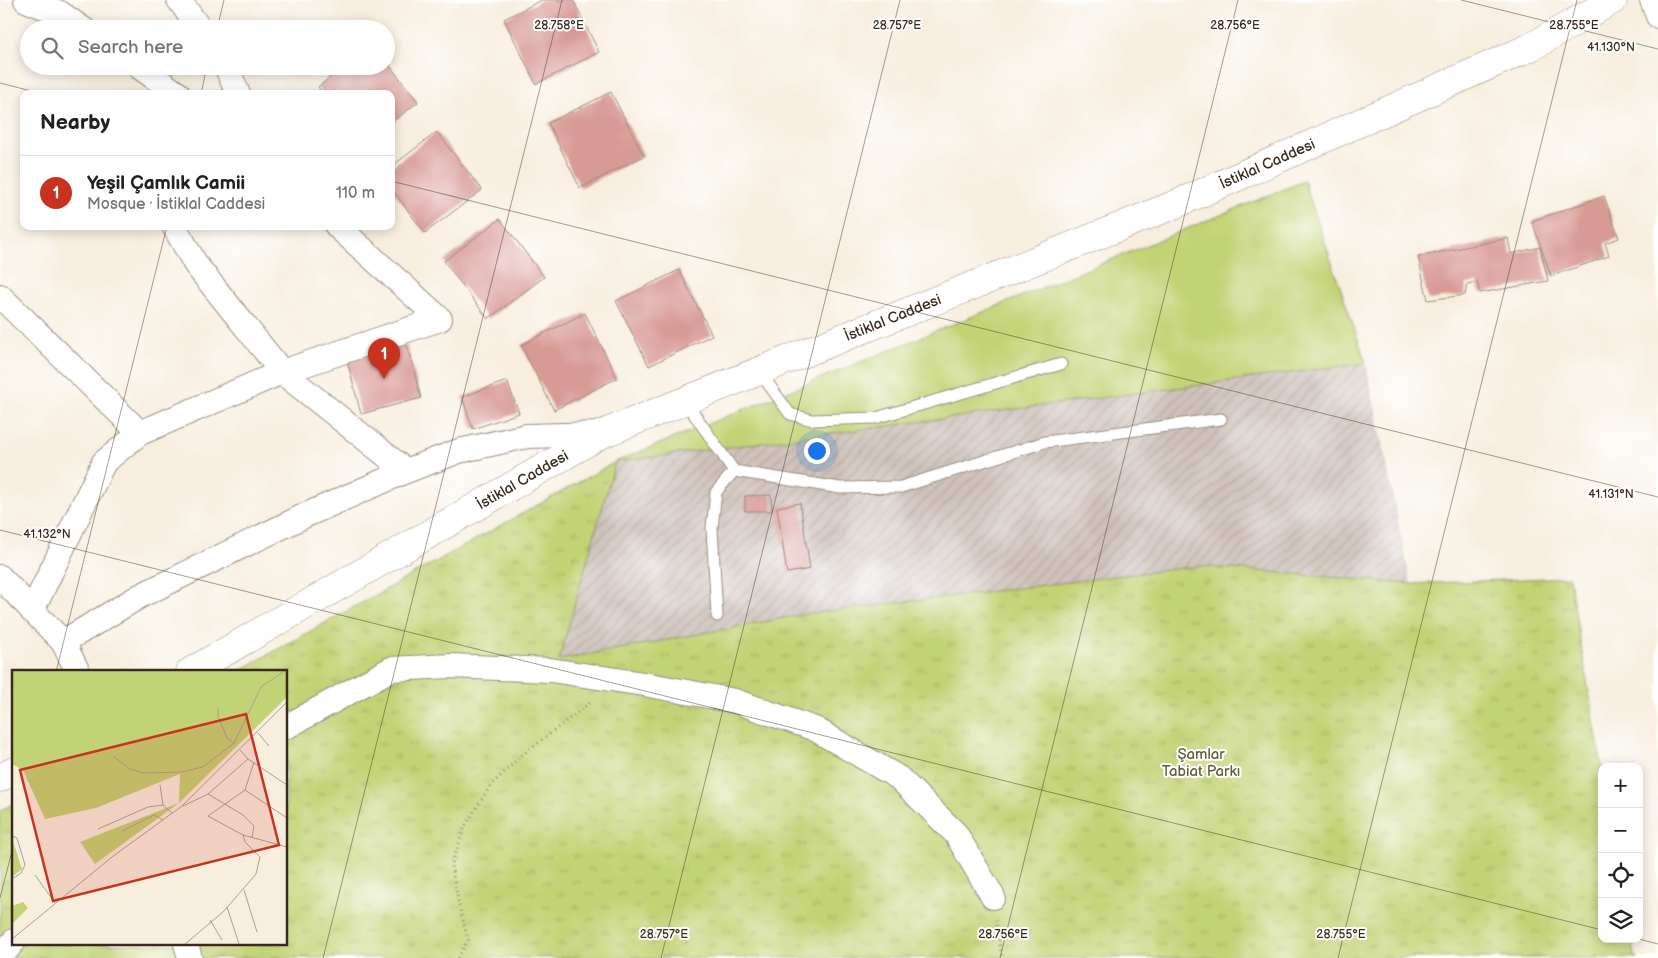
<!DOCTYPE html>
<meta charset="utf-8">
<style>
:root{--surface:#fff;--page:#f2f2f2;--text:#202124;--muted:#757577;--line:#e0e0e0;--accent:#c8321e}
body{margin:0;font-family:"Balsamiq Sans",sans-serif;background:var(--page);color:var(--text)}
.controls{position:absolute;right:15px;bottom:15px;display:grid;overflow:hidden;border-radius:10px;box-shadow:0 2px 12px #0003}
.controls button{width:45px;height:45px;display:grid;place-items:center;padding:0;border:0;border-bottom:1px solid var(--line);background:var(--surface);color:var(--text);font:25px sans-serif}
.you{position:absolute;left:816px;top:450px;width:18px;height:18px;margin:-12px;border:4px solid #fff;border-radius:50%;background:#1a73e8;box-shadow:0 0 0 8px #1a73e833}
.badge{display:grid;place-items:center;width:32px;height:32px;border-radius:50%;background:var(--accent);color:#fff;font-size:16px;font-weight:700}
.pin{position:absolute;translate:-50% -41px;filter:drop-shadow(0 1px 2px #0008)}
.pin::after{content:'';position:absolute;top:26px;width:18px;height:15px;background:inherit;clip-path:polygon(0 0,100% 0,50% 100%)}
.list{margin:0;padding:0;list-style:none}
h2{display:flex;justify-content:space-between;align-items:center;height:65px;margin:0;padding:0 20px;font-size:21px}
h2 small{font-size:16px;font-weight:400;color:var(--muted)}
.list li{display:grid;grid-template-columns:32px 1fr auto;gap:15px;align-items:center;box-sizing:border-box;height:75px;padding:0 20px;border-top:1px solid var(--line)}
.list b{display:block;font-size:19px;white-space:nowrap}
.list p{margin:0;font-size:16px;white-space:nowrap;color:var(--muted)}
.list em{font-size:16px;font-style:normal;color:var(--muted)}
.icon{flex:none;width:28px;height:28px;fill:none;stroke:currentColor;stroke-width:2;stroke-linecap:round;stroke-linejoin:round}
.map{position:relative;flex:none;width:1658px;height:958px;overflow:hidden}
.search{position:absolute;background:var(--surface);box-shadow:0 2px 12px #0003;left:20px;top:20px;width:375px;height:55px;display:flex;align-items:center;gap:12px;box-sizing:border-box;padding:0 18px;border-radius:28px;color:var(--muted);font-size:19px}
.panel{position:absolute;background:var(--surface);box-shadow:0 2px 12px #0003;left:20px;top:90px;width:375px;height:140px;border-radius:10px}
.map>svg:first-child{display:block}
.industrial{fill:url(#industrial-furrows)}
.grass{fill:#c2d375;stroke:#7e7e4a}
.park{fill:url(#park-tufts);stroke:#7e7e4a}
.building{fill:#d89a95}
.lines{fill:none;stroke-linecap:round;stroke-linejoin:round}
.service-casing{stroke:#998c7e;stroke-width:13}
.minor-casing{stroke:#998c7e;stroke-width:26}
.secondary-casing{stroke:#998c7e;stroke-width:29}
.path{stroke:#998c7e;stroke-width:3;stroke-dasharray:1 4;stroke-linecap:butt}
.service{stroke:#fff;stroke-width:11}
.minor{stroke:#fff;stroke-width:24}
.secondary{stroke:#fff;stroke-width:28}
.ticks{fill:none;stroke:#3b2a1e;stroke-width:1;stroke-opacity:0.45}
.labels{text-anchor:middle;stroke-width:4;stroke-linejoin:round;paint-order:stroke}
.street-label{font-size:15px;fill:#3b2a1e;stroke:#fff}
.park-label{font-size:15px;fill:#645d38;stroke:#fff}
.inset-road{fill:none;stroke:#aca091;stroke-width:1}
.view{fill:#c8321e;fill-opacity:0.15;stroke:#c8321e;stroke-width:2.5}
.inset-edge{fill:none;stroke:#3b2a1e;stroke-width:2.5}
.ticks-label{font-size:12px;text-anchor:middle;fill:#3b2a1e;stroke:#fff;stroke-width:4;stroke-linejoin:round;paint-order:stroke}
</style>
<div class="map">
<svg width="1658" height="958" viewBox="0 0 1658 958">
<defs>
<pattern id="industrial-furrows" width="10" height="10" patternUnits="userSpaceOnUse" patternTransform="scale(1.25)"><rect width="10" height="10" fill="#cec1ba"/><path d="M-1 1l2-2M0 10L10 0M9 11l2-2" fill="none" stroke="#b2a69f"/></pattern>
<pattern id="park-tufts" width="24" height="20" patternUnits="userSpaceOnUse" patternTransform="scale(1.25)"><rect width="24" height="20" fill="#c2d375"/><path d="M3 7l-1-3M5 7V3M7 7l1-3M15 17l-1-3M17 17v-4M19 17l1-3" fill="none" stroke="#a8b565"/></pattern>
</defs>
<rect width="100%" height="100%" fill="#fff"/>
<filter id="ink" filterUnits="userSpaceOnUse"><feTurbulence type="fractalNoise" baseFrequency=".02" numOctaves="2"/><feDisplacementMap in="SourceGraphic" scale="10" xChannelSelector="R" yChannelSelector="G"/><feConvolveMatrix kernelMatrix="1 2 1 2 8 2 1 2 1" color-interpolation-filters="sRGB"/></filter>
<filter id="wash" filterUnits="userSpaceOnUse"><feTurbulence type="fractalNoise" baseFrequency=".0096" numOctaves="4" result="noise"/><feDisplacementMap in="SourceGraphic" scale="20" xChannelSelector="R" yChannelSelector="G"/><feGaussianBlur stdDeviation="1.12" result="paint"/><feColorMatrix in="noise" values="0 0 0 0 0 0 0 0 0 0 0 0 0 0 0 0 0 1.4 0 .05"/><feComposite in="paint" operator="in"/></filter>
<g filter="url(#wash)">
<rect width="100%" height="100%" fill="#f7eede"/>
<path class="industrial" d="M1366,363L1411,584L1199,566L806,614L559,660L615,462Z"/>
<path class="grass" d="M1304,181L1366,363L615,462Z"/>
<path class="park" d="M615,462L559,660L806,614L1199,566L1411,584L1569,577L1602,767V939H1632L1635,955L1638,958H0V811L14,803V944H286V672H237Z"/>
<g id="blocks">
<g class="building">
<path d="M542,0H573L599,52L536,84L504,19Z"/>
<path d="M386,61L418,102L391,123V94H323L318,87L345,66H386Z"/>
<path d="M611,92L644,156L580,188L548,123Z"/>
<path d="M437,132L482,190L425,233L391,188V167Z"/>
<path d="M1604,196L1619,238L1605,243L1609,256L1551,276L1532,221Z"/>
<path d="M500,219L544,277L488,319L444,261Z"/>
<path d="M1508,238L1511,254L1540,247L1548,281L1480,293L1477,282L1467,284L1465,295L1428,300L1418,257Z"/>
<path d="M679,270L712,335L649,366L616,301Z"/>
<path d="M585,313L617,378L554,410L521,345Z"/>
<path d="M407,345L421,398L361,414L347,360Z"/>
<path d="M507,381L519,413L473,429L462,397Z"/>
<path d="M771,495L772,511H745V496Z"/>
<path d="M800,503L810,569L787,573L777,507Z"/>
</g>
</g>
</g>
<g filter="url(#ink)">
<use href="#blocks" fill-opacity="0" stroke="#998c7e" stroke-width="1"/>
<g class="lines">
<g class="service-casing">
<g id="service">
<path d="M759,371L790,414L812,420L876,418L1061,364"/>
<path d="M685,401L734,471L840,488L901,487L1045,442L1221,419"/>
<path d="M717,616L712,528L716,492L734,471"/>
</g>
</g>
<g class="minor-casing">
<g id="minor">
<path d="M26,0L60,13L83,29"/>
<path d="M179,0L200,29"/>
<path d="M1652,0L1658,16"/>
<path d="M138,66L178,94"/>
<path d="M226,66L238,94"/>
<path d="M174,226L196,265L282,372L406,471"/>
<path d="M0,296L140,433"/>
<path d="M0,577L63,642L78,672"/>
<path d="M32,611L104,462L140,433L282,372L440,319L337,226"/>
<path d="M63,642L140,596L306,515L406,471L459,451L527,436L602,434"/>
<path d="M286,727L391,669L450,666L550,670L644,684L735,701L815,729L899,778L956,834L993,897"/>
<path d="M186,944L190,958"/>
<path d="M0,958L14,941"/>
</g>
</g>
<g class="secondary-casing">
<g id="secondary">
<path id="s1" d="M190,672L602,434L1174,205L1531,47L1613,0"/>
<path d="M0,778L14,771"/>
</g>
</g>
<g class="path">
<path d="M996,920L1002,958"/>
<path d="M458,958L468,940L460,909L451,866L465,826L490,786L522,755L591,702"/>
</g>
<use href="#service" class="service"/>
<use href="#minor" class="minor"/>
<use href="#secondary" class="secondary"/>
</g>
</g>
<path class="ticks" d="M1461,0L1658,49M217,29L224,0M0,83L43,94M201,94L207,66M391,181L1658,497M0,530L1602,930M56,672L167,226M0,898L14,843M1639,939L1658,944M323,958L562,0M661,958L900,0M1000,958L1238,0M1338,958L1577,0"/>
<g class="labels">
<g class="street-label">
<text dy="5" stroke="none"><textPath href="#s1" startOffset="1194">İstiklal Caddesi</textPath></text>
<text dy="5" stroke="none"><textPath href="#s1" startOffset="789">İstiklal Caddesi</textPath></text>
<text dy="5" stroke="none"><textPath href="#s1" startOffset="384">İstiklal Caddesi</textPath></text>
</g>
<g class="park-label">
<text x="1201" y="759">Şamlar<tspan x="1201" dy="17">Tabiat Parkı</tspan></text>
</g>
</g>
<g transform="translate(12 670)">
<rect width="275" height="275" fill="#f7eede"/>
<path d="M167,133L83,194L68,172ZM0,168L10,199L0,207Z" fill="#c2d375"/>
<path d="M11,232L16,238L0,254V236Z" fill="#c2d375"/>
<path d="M0,0H275V27L167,133L168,104L84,138L33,149L11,100L0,94Z" fill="#c2d375"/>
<path class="inset-road" d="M206,38V46L215,68L222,73M246,63L257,76M228,80L236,89L275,115M101,86L118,99L131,103L169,102L191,97L222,73L249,17L274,0M242,92L233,120L196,146L231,165L275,177M148,115L151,135M233,120L275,148M196,124L231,145L242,156L240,168M171,136L196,124L236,89M86,159L136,137L151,135L160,143M110,161L142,145L151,150M0,166L5,168L13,195L9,203L0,209M23,205L43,233M232,220L245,262M215,237L227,274M198,250L210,270M0,269L100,187L170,136L275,32M172,275L212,241L244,204L248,187L233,172L231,165"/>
<path class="view" d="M234,44L267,175L41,231L8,100Z"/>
<rect width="275" height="275" class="inset-edge"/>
</g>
<g class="ticks-label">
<text x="559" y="29">28.758°E</text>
<text x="897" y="29">28.757°E</text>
<text x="1235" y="29">28.756°E</text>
<text x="1574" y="29">28.755°E</text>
<text x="1611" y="51">41.130°N</text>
<text x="1611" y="498">41.131°N</text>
<text x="47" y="538">41.132°N</text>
<text x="664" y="938">28.757°E</text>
<text x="1003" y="938">28.756°E</text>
<text x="1341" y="938">28.755°E</text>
</g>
</svg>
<div class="controls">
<button>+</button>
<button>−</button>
<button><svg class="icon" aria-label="locate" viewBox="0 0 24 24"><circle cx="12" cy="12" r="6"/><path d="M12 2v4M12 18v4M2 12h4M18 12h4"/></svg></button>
<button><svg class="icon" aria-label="layers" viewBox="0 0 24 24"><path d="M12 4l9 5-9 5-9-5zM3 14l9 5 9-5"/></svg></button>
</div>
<div class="you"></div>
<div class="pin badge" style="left:384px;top:379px">1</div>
<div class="search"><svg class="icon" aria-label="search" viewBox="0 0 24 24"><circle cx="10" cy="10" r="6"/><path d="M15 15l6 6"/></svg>Search here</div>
<section class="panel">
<h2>Nearby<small></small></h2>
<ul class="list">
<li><span class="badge">1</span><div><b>Yeşil Çamlık Camii</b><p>Mosque · İstiklal Caddesi</p></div><em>110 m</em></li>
</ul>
</section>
</div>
